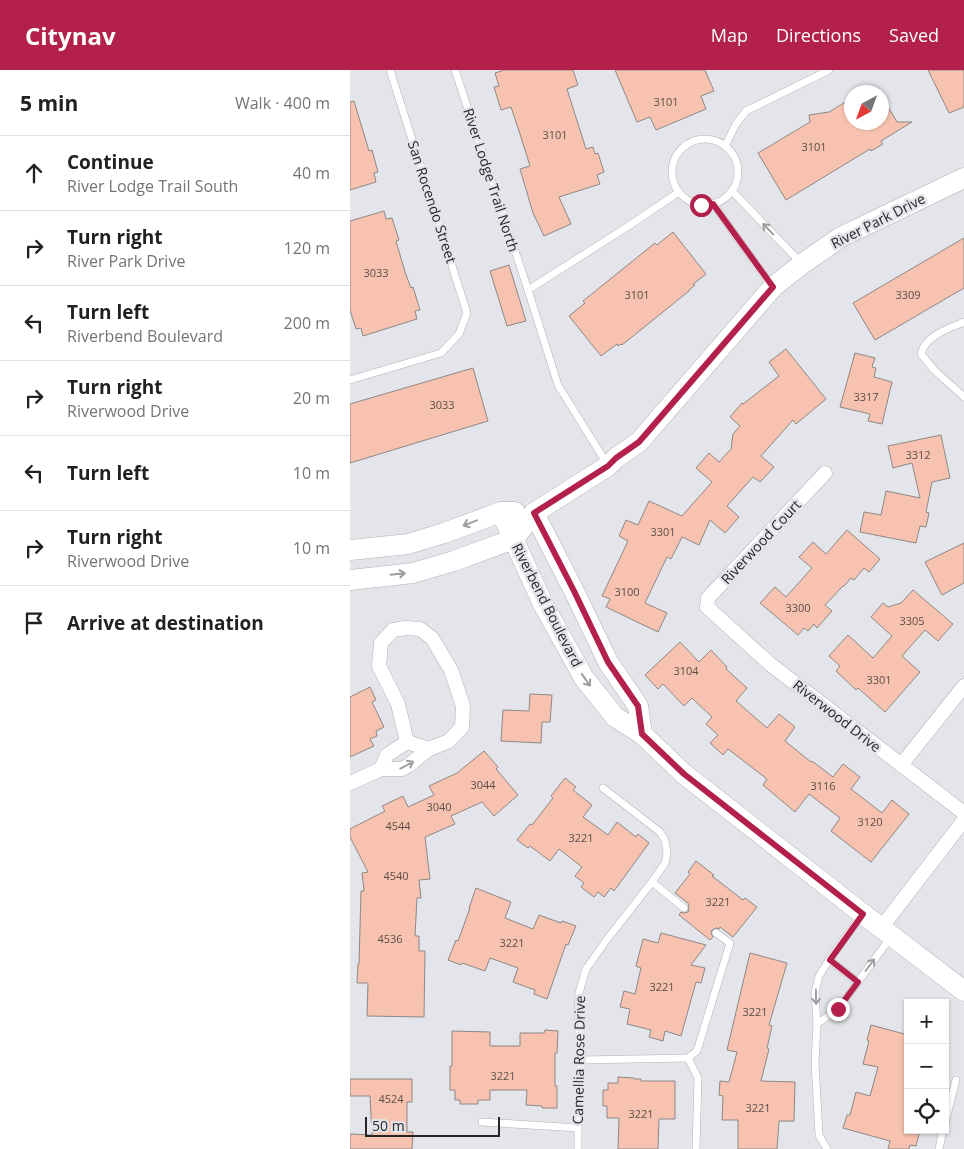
<!DOCTYPE html>
<meta charset="utf-8">
<style>
:root{--surface:#fff;--page:#f6f6f6;--text:#202124;--muted:#757577;--line:#e0e0e0;--accent:#b2204b}
body{margin:0;font-family:"Open Sans",sans-serif;background:var(--page);color:var(--text)}
.controls{position:absolute;right:15px;bottom:15px;display:grid;overflow:hidden;border-radius:0px;box-shadow:0 1px 4px #0004}
.controls button{width:45px;height:45px;display:grid;place-items:center;padding:0;border:0;border-bottom:1px solid var(--line);background:var(--surface);color:var(--text);font:25px sans-serif}
.compass{position:absolute;left:494px;top:15px;width:45px;height:45px;border-radius:50%;background:var(--surface);box-shadow:0 1px 4px #0004;rotate:221deg}
.scale{position:absolute;left:15px;bottom:12px;width:135px;box-sizing:border-box;padding-left:5px;border:2px solid #272729;border-top:0;font-size:14px;line-height:18px;white-space:nowrap;color:#272729;-webkit-text-stroke:4px #e3e5ea;paint-order:stroke}
.stop{position:absolute;width:15px;height:15px;margin:-11px;border:4px solid #b2204b;border-radius:50%;background:#fff}
.stop.end{background:#b2204b;border-color:#fff;box-shadow:0 1px 5px #0008}
.list{margin:0;padding:0;list-style:none}
h2{display:flex;justify-content:space-between;align-items:center;height:65px;margin:0;padding:0 20px;font-size:21px}
h2 small{font-size:16px;font-weight:400;color:var(--muted)}
.list li{display:grid;grid-template-columns:32px 1fr auto;gap:15px;align-items:center;box-sizing:border-box;height:75px;padding:0 20px;border-top:1px solid var(--line)}
.list b{display:block;font-size:19px;white-space:nowrap}
.list p{margin:0;font-size:16px;white-space:nowrap;color:var(--muted)}
.list em{font-size:16px;font-style:normal;color:var(--muted)}
.icon{flex:none;width:28px;height:28px;fill:none;stroke:currentColor;stroke-width:2;stroke-linecap:round;stroke-linejoin:round}
.map{position:relative;flex:none;width:614px;height:1079px;overflow:hidden}
header{display:flex;align-items:center;gap:30px;box-sizing:border-box;height:70px;padding:0 25px;background:var(--accent);color:#fff}
header strong{font-size:24px}
nav{display:flex;gap:28px;margin-inline-start:auto;font-size:18px}
main{display:flex}
aside{flex:1;background:var(--surface)}
.map>svg:first-child{display:block}
.building{fill:#f7c2af;stroke:#8d8886}
.lines{fill:none;stroke-linecap:round;stroke-linejoin:round}
.lane-casing{stroke:#b1b2b7;stroke-width:8}
.street-casing{stroke:#b1b2b7;stroke-width:15}
.secondary-casing{stroke:#b1b2b7;stroke-width:21}
.lane{stroke:#fff;stroke-width:7}
.street{stroke:#fff;stroke-width:14}
.secondary{stroke:#fff;stroke-width:20}
.oneway{stroke:#9e9e9f}
.route{stroke:#b2204b;stroke-width:6}
.labels{text-anchor:middle;stroke-width:5;stroke-linejoin:round;paint-order:stroke}
.number-label{font-size:11px;fill:#5b4e4a}
.street-label{font-size:14px;fill:#272729;stroke:#e3e5ea}
</style>
<header>
<strong>Citynav</strong>
<nav><a>Map</a><a>Directions</a><a>Saved</a></nav>
</header>
<main>
<aside>
<h2>5 min<small>Walk · 400 m</small></h2>
<ul class="list">
<li><svg class="icon" aria-label="ahead" viewBox="0 0 24 24"><path d="M12 20V5M6 11l6-6 6 6"/></svg><div><b>Continue</b><p>River Lodge Trail South</p></div><em>40 m</em></li>
<li><svg class="icon" aria-label="right" viewBox="0 0 24 24"><path d="M7 20v-9h11M14 6l5 5-5 5"/></svg><div><b>Turn right</b><p>River Park Drive</p></div><em>120 m</em></li>
<li><svg class="icon" aria-label="left" viewBox="0 0 24 24"><path d="M17 20v-9H6M10 6l-5 5 5 5"/></svg><div><b>Turn left</b><p>Riverbend Boulevard</p></div><em>200 m</em></li>
<li><svg class="icon" aria-label="right" viewBox="0 0 24 24"><path d="M7 20v-9h11M14 6l5 5-5 5"/></svg><div><b>Turn right</b><p>Riverwood Drive</p></div><em>20 m</em></li>
<li><svg class="icon" aria-label="left" viewBox="0 0 24 24"><path d="M17 20v-9H6M10 6l-5 5 5 5"/></svg><div><b>Turn left</b></div><em>10 m</em></li>
<li><svg class="icon" aria-label="right" viewBox="0 0 24 24"><path d="M7 20v-9h11M14 6l5 5-5 5"/></svg><div><b>Turn right</b><p>Riverwood Drive</p></div><em>10 m</em></li>
<li><svg class="icon" aria-label="arrive" viewBox="0 0 24 24"><path d="M6 21V4h12l-3 4 3 4H6"/></svg><div><b>Arrive at destination</b></div></li>
</ul>
</aside>
<div class="map">
<svg width="614" height="1079" viewBox="0 0 614 1079">
<rect width="100%" height="100%" fill="#e3e5ea"/>
<g class="building">
<path d="M154,0H223L228,15L217,19L236,79L243,77L245,84L248,83L254,102L247,105L250,114L209,127L221,154L194,166L183,143L170,99L180,96L169,61L161,37L151,40L144,17L149,16L145,3Z"/>
<path d="M265,0H355L364,21L351,26L356,39L306,60L300,47L287,52Z"/>
<path d="M578,0H614V37L599,43Z"/>
<path d="M532,27L547,52H562L531,71L533,74L521,81L520,79L436,130L408,83L460,52L459,45L479,42L502,28V52H532Z"/>
<path d="M4,31L19,81L22,80L28,102L24,103L26,112L0,120V32Z"/>
<path d="M34,141L36,149L42,148L49,170L46,171L55,202L61,218L63,217L70,240L65,241L67,249L13,266L11,258L6,259L0,240V151Z"/>
<path d="M323,162L356,204L343,214L345,215L339,220V221L272,275L271,274L268,276L267,274L251,286L219,246L235,233L233,231L305,173L307,175Z"/>
<path d="M614,168V218L525,270L503,233Z"/>
<path d="M159,195L176,251L157,256L140,201Z"/>
<path d="M436,279L476,329L446,354L443,350L411,386L424,397L410,412L403,407L377,436L389,447L375,463L360,450L349,475L332,467L321,489L317,487L295,533L317,543L308,562L256,537L260,529L252,526L278,471L269,466L276,450L288,455L299,431L332,446L362,412L346,398L359,383L369,392L381,379L383,364L390,356L380,347L392,333L393,334L429,306L419,292Z"/>
<path d="M505,283L525,288L522,297L526,298L524,307L542,312L532,354L518,351L520,344L490,337Z"/>
<path d="M123,298L138,351L0,393V334Z"/>
<path d="M591,365L600,408L582,412L576,442L579,443L576,457L570,456L566,473L510,462L514,442L531,445L536,421L570,428L562,393L543,398L538,376Z"/>
<path d="M497,460L530,489L519,502L514,498L504,510L501,508L494,516H493L475,535L482,541L467,558L464,554L458,561L454,558L448,565L410,533L425,517L436,527L462,498L449,487L463,472L476,484Z"/>
<path d="M614,473V513L592,525L575,492Z"/>
<path d="M563,520L603,554L588,571L575,560L552,586L570,602L535,642L508,618L506,620L486,601L490,596L479,586L498,565L523,588L542,566L521,547L533,533L538,537L551,533Z"/>
<path d="M330,572L349,592L361,580L377,597L376,599L397,618L386,631L417,658L429,644L445,657L435,671L461,692L462,691L483,707L493,694L510,707L501,719L532,743L542,730L559,744L521,792L481,761L490,748L459,724L445,742L413,715L417,709L378,679L373,685L360,673L368,665L356,654L362,647L342,628L334,636L313,614L308,619L295,605Z"/>
<path d="M20,617L26,630L22,632L34,657L26,661L27,666L20,669L24,676L0,687V627Z"/>
<path d="M180,624L202,625L200,652H192L191,673L151,671L153,640L179,641Z"/>
<path d="M134,681L148,697L146,699L168,725L144,746L132,732L101,746L105,754L75,767L80,809L69,810L71,828H67L65,866H69V881H75L74,947L17,946L18,913H7L8,894H9L11,821H14L12,803L18,802L0,767V759L35,741L32,736L53,726L58,737L84,725L79,716L107,703Z"/>
<path d="M215,708L226,717L223,720L242,735L233,747L258,765L267,752L286,767L288,764L299,773L264,821L261,818L254,827L248,822L244,827L231,817L234,813L225,806L232,797L209,779L200,791L180,776L178,778L167,770L180,754L182,755L203,728L201,726Z"/>
<path d="M346,791L364,805L362,806L393,830L395,828L407,837L383,867L370,857L369,859L366,858L362,860L361,863L363,867L360,870L329,845L331,842L334,843L338,842L339,837L338,833L325,823L340,804L338,802Z"/>
<path d="M126,818L161,832L155,848L183,859L189,845L211,853L212,851L226,856L218,875L216,874L197,929L184,924L185,920L163,912L168,898L140,888L135,901L112,893L111,895L98,890L106,870L108,871L120,838H119Z"/>
<path d="M311,863L356,875L341,895L355,898L351,913L346,912L331,966L315,961L313,971L299,967L301,960L277,954L280,939L270,937L274,921L285,924L291,898L286,896L293,869L308,873Z"/>
<path d="M400,883L437,893L419,955L422,956L417,978L419,979L411,1011L445,1012L444,1051H429L427,1079H388V1050H372L373,1026L369,1025L370,1011L379,1012L387,982L377,980Z"/>
<path d="M521,955L558,965V1060H570L566,1076L560,1075L559,1079H538L540,1071L493,1058L497,1045H500L506,1022L520,1026L528,997L513,994L519,971L517,970Z"/>
<path d="M195,960L208,961L207,983H205V1016H207V1038H192V1036L176,1035L177,1020H140V1030H128V1034H110V1030H105V1020H100V996H102V961L140,962V976H170V963H194Z"/>
<path d="M268,1007L284,1008V1009H291V1011H325V1049H309L308,1079H268L269,1048H257V1036H253V1020H258V1013H268Z"/>
<path d="M0,1009H62V1032H57V1062H63L62,1079H0V1064L22,1065L20,1026H0Z"/>
</g>
<g class="lines">
<g class="lane-casing">
<g id="lane">
<path d="M105,0L178,220L208,315L257,394"/>
<circle cx="355" cy="102" r="33"/>
<path d="M375,76L386,54L396,41L479,0"/>
<path d="M382,121L450,192"/>
<path d="M363,134L421,215"/>
<path d="M178,220L280,155L329,122"/>
<path d="M614,252C599,258 575,266 571,284L584,300L614,327"/>
<path d="M0,310L91,283L109,264L117,243L40,0"/>
<path d="M302,812L334,838"/>
<path d="M479,890L508,912"/>
<path d="M467,954L488,939L541,867"/>
<path d="M338,988L348,1008L346,1079"/>
<path d="M231,990L338,988L347,981L380,873L366,863"/>
<path d="M132,1052L228,1058"/>
<path d="M595,1053L606,1010"/>
<path d="M228,1079V1058L231,990L228,948L229,923L236,899L258,868L302,812L315,793L317,784L315,770L310,762L253,718"/>
<path d="M477,1079L469,1065L465,993L467,954L465,922L469,906L479,890L511,846"/>
<path d="M589,1079L593,1060"/>
</g>
</g>
<g class="street-casing">
<g id="street">
<path d="M475,403L358,528L357,537L420,594L614,743"/>
<path d="M55,558L70,559L82,568L101,600L113,636L112,657L99,671L79,679L57,672L48,634L29,596L31,573L43,560Z"/>
<path d="M551,695L614,616"/>
<path d="M31,699L37,685L57,672"/>
<path d="M0,713L31,699H52L59,695L79,679"/>
<path d="M531,858L614,750"/>
</g>
</g>
<g class="secondary-casing">
<g id="secondary">
<path d="M151,442L194,536L234,608L265,647L292,664L334,704L513,844L614,921"/>
<path d="M184,443L224,521L258,592L288,636L292,664"/>
<path d="M0,480L58,474L94,463L151,442H165"/>
<path d="M0,510L63,503L104,491L164,469L184,443L258,396L266,388L289,372L423,217L452,194L491,167L614,108"/>
</g>
</g>
<use href="#lane" class="lane"/>
<use href="#street" class="street"/>
<use href="#secondary" class="secondary"/>
</g>
<defs><path id="oneway-shaft" d="M-6 0H5M1.5-3L5.5 0L1.5 3" fill="none" stroke-width="1.6" stroke-linecap="round" stroke-linejoin="round" transform="scale(1.25)"/></defs>
<g class="oneway">
<use href="#oneway-shaft" transform="translate(418 159) rotate(-134)"/>
<use href="#oneway-shaft" transform="translate(120 453) rotate(159)"/>
<use href="#oneway-shaft" transform="translate(48 504) rotate(-6)"/>
<use href="#oneway-shaft" transform="translate(236 610) rotate(55)"/>
<use href="#oneway-shaft" transform="translate(57 695) rotate(-28)"/>
<use href="#oneway-shaft" transform="translate(520 895) rotate(-53)"/>
<use href="#oneway-shaft" transform="translate(466 927) rotate(89)"/>
</g>
<g class="lines">
<path class="route" d="M351,135L363,134L423,217L289,372L266,388L258,396L184,443L224,521L258,592L288,636L292,664L334,704L513,844L480,890L508,912L488,939"/>
</g>
<g class="labels">
<g class="number-label">
<text x="316" y="36">3101</text>
<text x="205" y="69">3101</text>
<text x="464" y="81">3101</text>
<text x="26" y="207">3033</text>
<text x="287" y="229">3101</text>
<text x="558" y="229">3309</text>
<text x="516" y="331">3317</text>
<text x="92" y="339">3033</text>
<text x="568" y="389">3312</text>
<text x="313" y="466">3301</text>
<text x="277" y="526">3100</text>
<text x="448" y="542">3300</text>
<text x="562" y="555">3305</text>
<text x="336" y="605">3104</text>
<text x="529" y="614">3301</text>
<text x="133" y="719">3044</text>
<text x="473" y="720">3116</text>
<text x="89" y="741">3040</text>
<text x="520" y="756">3120</text>
<text x="48" y="760">4544</text>
<text x="231" y="772">3221</text>
<text x="46" y="810">4540</text>
<text x="368" y="836">3221</text>
<text x="40" y="873">4536</text>
<text x="162" y="877">3221</text>
<text x="312" y="921">3221</text>
<text x="405" y="946">3221</text>
<text x="153" y="1010">3221</text>
<text x="41" y="1033">4524</text>
<text x="408" y="1042">3221</text>
<text x="291" y="1048">3221</text>
</g>
<g class="street-label">
<text transform="translate(141 110) rotate(72)" y="5">River Lodge Trail North</text>
<text transform="translate(82 132) rotate(72)" y="5">San Rocendo Street</text>
<text transform="translate(528 151) rotate(-27)" y="5">River Park Drive</text>
<text transform="translate(411 472) rotate(-47)" y="5">Riverwood Court</text>
<text transform="translate(197 535) rotate(63)" y="5">Riverbend Boulevard</text>
<text transform="translate(487 646) rotate(38)" y="5">Riverwood Drive</text>
<text transform="translate(229 990) rotate(-89)" y="5">Camellia Rose Drive</text>
</g>
</g>
</svg>
<div class="controls">
<button>+</button>
<button>−</button>
<button><svg class="icon" aria-label="locate" viewBox="0 0 24 24"><circle cx="12" cy="12" r="6"/><path d="M12 2v4M12 18v4M2 12h4M18 12h4"/></svg></button>
</div>
<svg class="compass" viewBox="-18 -18 36 36"><path d="M0-13l5 13h-10z" fill="#e53935"/><path d="M0 13l5-13h-10z" fill="#757577"/></svg>
<div class="scale">50 m</div>
<div class="stop" style="left:351px;top:135px"></div>
<div class="stop end" style="left:488px;top:939px"></div>
</div>
</main>
